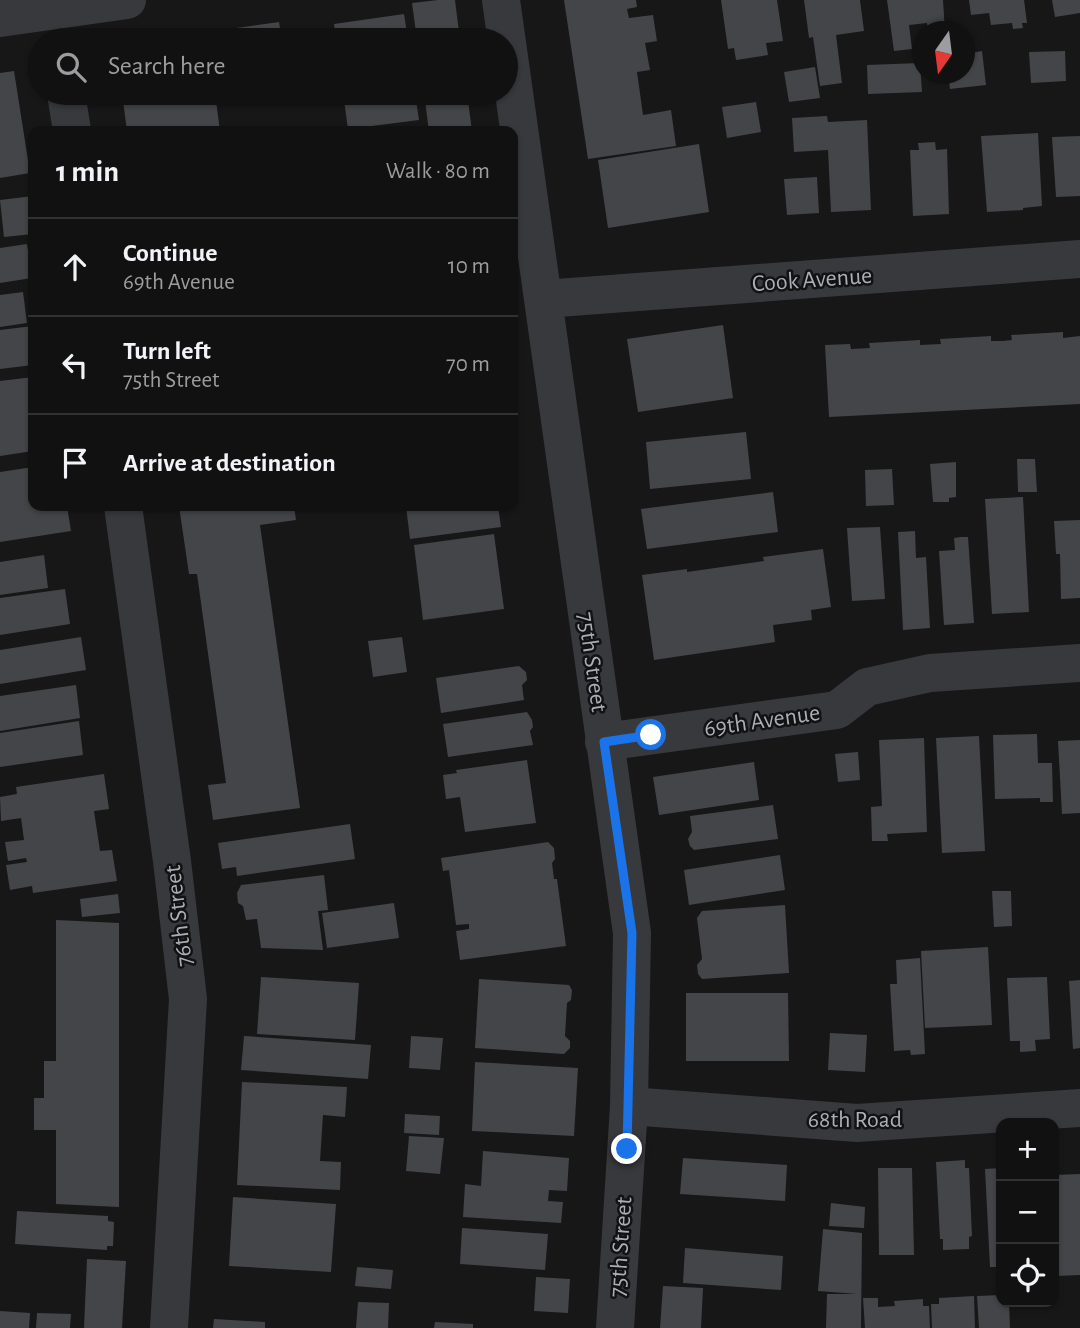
<!DOCTYPE html>
<meta charset="utf-8">
<style>
:root{--surface:#111112;--page:#1e1f20;--text:#f1f3f6;--muted:#9c9d9f;--line:#303132}
body{margin:0;font-family:"Alegreya Sans",sans-serif;background:var(--page);color:var(--text)}
.controls{position:absolute;right:21px;bottom:21px;display:grid;overflow:hidden;border-radius:14px;box-shadow:0 2px 5px #0004}
.controls button{width:63px;height:63px;display:grid;place-items:center;padding:0;border:0;border-bottom:2px solid var(--line);background:var(--surface);color:var(--text);font:35px sans-serif}
.compass{position:absolute;left:912px;top:21px;width:63px;height:63px;border-radius:50%;background:var(--surface);box-shadow:0 2px 5px #0004;rotate:194deg}
.stop{position:absolute;width:21px;height:21px;margin:-16px;border:5px solid #1a73e8;border-radius:50%;background:#fff}
.stop.end{background:#1a73e8;border-color:#fff;box-shadow:0 2px 7px #0008}
.list{margin:0;padding:0;list-style:none}
h2{display:flex;justify-content:space-between;align-items:center;height:91px;margin:0;padding:0 28px;font-size:30px}
h2 small{font-size:23px;font-weight:400;color:var(--muted)}
.list li{display:grid;grid-template-columns:46px 1fr auto;gap:21px;align-items:center;box-sizing:border-box;height:98px;padding:0 28px;border-top:2px solid var(--line)}
.list b{display:block;font-size:26px;white-space:nowrap}
.list p{margin:0;font-size:23px;white-space:nowrap;color:var(--muted)}
.list em{font-size:23px;font-style:normal;color:var(--muted)}
.icon{flex:none;width:38px;height:38px;fill:none;stroke:currentColor;stroke-width:2;stroke-linecap:round;stroke-linejoin:round}
.map{position:relative;flex:none;width:1080px;height:1328px;overflow:hidden}
.search{position:absolute;background:var(--surface);box-shadow:0 2px 5px #0004;left:28px;top:28px;width:490px;height:77px;display:flex;align-items:center;gap:18px;box-sizing:border-box;padding:0 24px;border-radius:38px;color:var(--muted);font-size:26px}
.panel{position:absolute;background:var(--surface);box-shadow:0 2px 5px #0004;left:28px;top:126px;width:490px;height:385px;border-radius:14px}
.map>svg:first-child{display:block}
.building{fill:#444548}
.lines{fill:none;stroke-linecap:round;stroke-linejoin:round}
.minor{stroke:#38393d;stroke-width:38}
.route{stroke:#1a73e8;stroke-width:9}
.labels{text-anchor:middle;stroke-width:5;stroke-linejoin:round;paint-order:stroke}
.street-label{font-size:24px;fill:#aaafb7;stroke:#121213}
</style>
<div class="map">
<svg width="1080" height="1328" viewBox="0 0 1080 1328">
<rect width="100%" height="100%" fill="#171718"/>
<g class="building">
<path d="M438,0H455L460,40H417L412,3Z"/>
<path d="M564,0H636L637,7L627,9L629,18L653,15L657,41L645,43L650,70L637,72L643,115L671,110L676,146L588,159Z"/>
<path d="M721,0H777L783,41L766,43L768,55L736,60L734,48L728,49Z"/>
<path d="M804,0H860L864,31L836,35L842,83L820,86L813,37L809,38Z"/>
<path d="M887,0H943L945,32H928L927,23L909,25L912,49L894,51Z"/>
<path d="M969,0H1024L1027,23H1022L1023,28L1013,29L1012,23L991,25L989,13L971,15Z"/>
<path d="M1052,0H1080V13L1055,17Z"/>
<path d="M404,14L408,40H336L334,24Z"/>
<path d="M279,22L282,40H157V39Z"/>
<path d="M982,51L986,85L950,89L948,74H965V54Z"/>
<path d="M1065,51L1066,81L1031,83L1029,52Z"/>
<path d="M920,63L922,92L868,94L867,65Z"/>
<path d="M815,67L820,98L789,102L784,72Z"/>
<path d="M14,71L30,173L0,178V73Z"/>
<path d="M122,93H215L220,131H127Z"/>
<path d="M343,93H415L419,120L348,129Z"/>
<path d="M424,93H467L472,131H429Z"/>
<path d="M756,102L761,132L727,138L722,107Z"/>
<path d="M827,116L828,122L867,120L871,210L831,212L828,150L794,152L792,118Z"/>
<path d="M1038,133L1042,206L1023,208V210L987,212L981,136Z"/>
<path d="M1080,136V196L1056,197L1052,137Z"/>
<path d="M935,142L936,150L947,149L949,214L913,216L910,150H919L918,143Z"/>
<path d="M699,144L709,212L608,228L598,160Z"/>
<path d="M817,177L819,213L787,215L784,179Z"/>
<path d="M33,196V234L4,237L0,200Z"/>
<path d="M27,244L32,278L0,283V248Z"/>
<path d="M23,292L27,323L0,327V295Z"/>
<path d="M723,325L733,398L638,412L627,339Z"/>
<path d="M33,326V365L0,369V330Z"/>
<path d="M1063,332V338L1080,336V404L829,417L825,345L850,344L851,349L870,348L869,343L920,340V345L941,344L940,339L991,336V341H1003L1012,340L1011,335Z"/>
<path d="M33,377V451L0,456V381Z"/>
<path d="M746,432L751,479L650,489L646,442Z"/>
<path d="M1017,459H1035L1037,492H1018Z"/>
<path d="M956,462V497L949,498V502H933L930,464Z"/>
<path d="M33,467V506H67L71,531L0,542V472Z"/>
<path d="M892,469L894,505L866,506L865,470Z"/>
<path d="M773,492L778,532L647,549L641,509Z"/>
<path d="M1023,497L1029,612L992,614L985,499Z"/>
<path d="M179,506H294L296,520L260,525L300,808L213,820L208,785L226,783L197,574H189Z"/>
<path d="M406,506H498L501,527L410,539Z"/>
<path d="M1080,520V598L1061,599L1060,554H1056L1054,521Z"/>
<path d="M880,527L885,599L852,601L847,528Z"/>
<path d="M915,531L916,558L926,557L930,628L903,630L898,532Z"/>
<path d="M494,534L504,609L423,620L414,545Z"/>
<path d="M961,537H968L974,623L944,625L939,551L955,550L954,538Z"/>
<path d="M823,549L831,607L811,610L812,620L773,625L775,642L654,660L642,575L687,569V572L764,561L763,557Z"/>
<path d="M44,555L48,588L0,595V562Z"/>
<path d="M65,589L70,624L0,635V598Z"/>
<path d="M81,637L86,670L0,684V650Z"/>
<path d="M402,637L407,672L373,677L368,641Z"/>
<path d="M519,666L526,672L527,680L522,685L524,700L441,713L436,678Z"/>
<path d="M76,685L80,718L0,731V696Z"/>
<path d="M527,712L532,720L533,727L530,731L533,745L448,757L443,724Z"/>
<path d="M79,721L83,755L0,767V733Z"/>
<path d="M1037,734L1038,763H1052L1053,802H1040V798L995,799L993,735Z"/>
<path d="M979,736L985,851L942,853L936,738Z"/>
<path d="M924,738L927,832L887,834L888,841H872L871,807L882,806L879,740Z"/>
<path d="M1080,740V813L1062,814L1058,741Z"/>
<path d="M858,752L860,780L838,782L835,754Z"/>
<path d="M527,760L536,823L465,832L460,797L446,799L443,775L457,773L456,770Z"/>
<path d="M754,762L759,800L659,815L653,777Z"/>
<path d="M104,774L109,809L94,811L100,851L112,850L117,881L33,893L32,886L10,890L6,865L27,862L26,858L8,861L5,842L24,840L21,818L1,821L0,797L17,794L16,787Z"/>
<path d="M773,805L778,839L694,850L690,846L688,839L692,832L690,816Z"/>
<path d="M350,824L355,859L237,876L236,867L222,869L218,843Z"/>
<path d="M548,842L554,848L555,859L552,863L554,879H557L566,946L460,960L456,931L469,929V924L456,925L449,870L443,871L441,858Z"/>
<path d="M780,855L785,890L689,905L684,870Z"/>
<path d="M324,875L328,910L318,911L323,950L261,948L257,919L246,920L243,906L238,903L237,893L241,885Z"/>
<path d="M992,891H1011L1012,926L994,927Z"/>
<path d="M118,894L120,913L82,917L80,899Z"/>
<path d="M394,903L399,938L327,948L322,913Z"/>
<path d="M785,905L789,973L702,979L698,974L697,965L702,959L697,918L702,911Z"/>
<path d="M56,920L119,923V1207L56,1204V1130H34V1098H44V1061H56Z"/>
<path d="M988,947L992,1025L925,1028L921,951Z"/>
<path d="M920,958L925,1054L911,1055L910,1050L894,1051L890,984H897L896,960Z"/>
<path d="M261,977L359,983L355,1040L257,1034Z"/>
<path d="M1047,977L1050,1039L1035,1040L1036,1051L1020,1052V1041H1010L1007,978Z"/>
<path d="M479,979L569,985L572,990L571,1000L567,1003L565,1036L570,1041V1048L564,1054L475,1048Z"/>
<path d="M1080,980V1048L1073,1049L1069,981Z"/>
<path d="M686,993H788L789,1061H686Z"/>
<path d="M830,1033L867,1035L865,1072L828,1070Z"/>
<path d="M244,1036L371,1045L368,1079L241,1070Z"/>
<path d="M411,1036L443,1038L440,1070L409,1068Z"/>
<path d="M475,1062L578,1068L574,1136L472,1131Z"/>
<path d="M242,1082L347,1087L345,1117L323,1115L320,1161L341,1162L340,1190L237,1185Z"/>
<path d="M405,1114L440,1116L439,1135L404,1133Z"/>
<path d="M409,1136L444,1138L440,1174L406,1171Z"/>
<path d="M483,1151L569,1158L567,1191L549,1190L548,1201L563,1202L561,1223L463,1217L465,1184L481,1186Z"/>
<path d="M683,1158L787,1165L785,1201L680,1194Z"/>
<path d="M965,1160V1168H969L972,1236L969,1237V1249L943,1250V1239H940L936,1162Z"/>
<path d="M878,1168H912L914,1255H879Z"/>
<path d="M1001,1168V1267H990L985,1169Z"/>
<path d="M1080,1174V1275L1057,1276L1054,1175Z"/>
<path d="M233,1197L336,1204L331,1272L229,1266Z"/>
<path d="M831,1203L865,1207L864,1228L829,1226Z"/>
<path d="M17,1211L108,1216V1221L114,1222L113,1246H107V1250L15,1244Z"/>
<path d="M462,1228L548,1234L545,1270L460,1264Z"/>
<path d="M823,1229L862,1233L861,1328H826L827,1294H857L818,1291Z"/>
<path d="M685,1248L783,1256L781,1290L683,1283Z"/>
<path d="M87,1259L126,1261L122,1328H84Z"/>
<path d="M357,1267L393,1270L391,1289L355,1286Z"/>
<path d="M536,1277L570,1279L568,1313L534,1311Z"/>
<path d="M663,1286L703,1288L701,1328H660Z"/>
<path d="M1001,1295V1302H1009L1010,1328H979L977,1296Z"/>
<path d="M974,1296L975,1328H932L931,1304H939V1298Z"/>
<path d="M863,1298H878V1307L895,1306L894,1301L923,1299V1306H929L930,1328H865Z"/>
<path d="M358,1302L389,1303L388,1328H356Z"/>
<path d="M0,1311L30,1313L29,1328H0Z"/>
<path d="M37,1313L71,1314L70,1328H36Z"/>
<path d="M214,1319L265,1322V1328H213Z"/>
<path d="M435,1322L473,1324V1328H434Z"/>
</g>
<g class="lines">
<g class="minor">
<path d="M501,0L632,933L629,1106L615,1328"/>
<path d="M0,18L127,0"/>
<path d="M66,93L72,131"/>
<path d="M544,299L1080,259"/>
<path d="M123,506L172,861L188,999L169,1328"/>
<path d="M604,742L837,710L867,687L930,673L1080,663"/>
<path d="M629,1106L857,1123L1080,1108"/>
</g>
</g>
<g class="lines">
<path class="route" d="M627,1149L632,933L604,742L651,735"/>
</g>
<g class="labels">
<g class="street-label">
<text transform="translate(812 279) rotate(-4)" y="8">Cook Avenue</text>
<text transform="translate(593 662) rotate(82)" y="8">75th Street</text>
<text transform="translate(762 720) rotate(-8)" y="8">69th Avenue</text>
<text transform="translate(178 916) rotate(-97)" y="8">76th Street</text>
<text x="855" y="1127">68th Road</text>
<text transform="translate(620 1247) rotate(-86)" y="8">75th Street</text>
</g>
</g>
</svg>
<div class="controls">
<button>+</button>
<button>−</button>
<button><svg class="icon" aria-label="locate" viewBox="0 0 24 24"><circle cx="12" cy="12" r="6"/><path d="M12 2v4M12 18v4M2 12h4M18 12h4"/></svg></button>
</div>
<svg class="compass" viewBox="-18 -18 36 36"><path d="M0-13l5 13h-10z" fill="#e53935"/><path d="M0 13l5-13h-10z" fill="#9c9d9f"/></svg>
<div class="stop" style="left:651px;top:735px"></div>
<div class="stop end" style="left:627px;top:1149px"></div>
<div class="search"><svg class="icon" aria-label="search" viewBox="0 0 24 24"><circle cx="10" cy="10" r="6"/><path d="M15 15l6 6"/></svg>Search here</div>
<section class="panel">
<h2>1 min<small>Walk · 80 m</small></h2>
<ul class="list">
<li><svg class="icon" aria-label="ahead" viewBox="0 0 24 24"><path d="M12 20V5M6 11l6-6 6 6"/></svg><div><b>Continue</b><p>69th Avenue</p></div><em>10 m</em></li>
<li><svg class="icon" aria-label="left" viewBox="0 0 24 24"><path d="M17 20v-9H6M10 6l-5 5 5 5"/></svg><div><b>Turn left</b><p>75th Street</p></div><em>70 m</em></li>
<li><svg class="icon" aria-label="arrive" viewBox="0 0 24 24"><path d="M6 21V4h12l-3 4 3 4H6"/></svg><div><b>Arrive at destination</b></div></li>
</ul>
</section>
</div>
